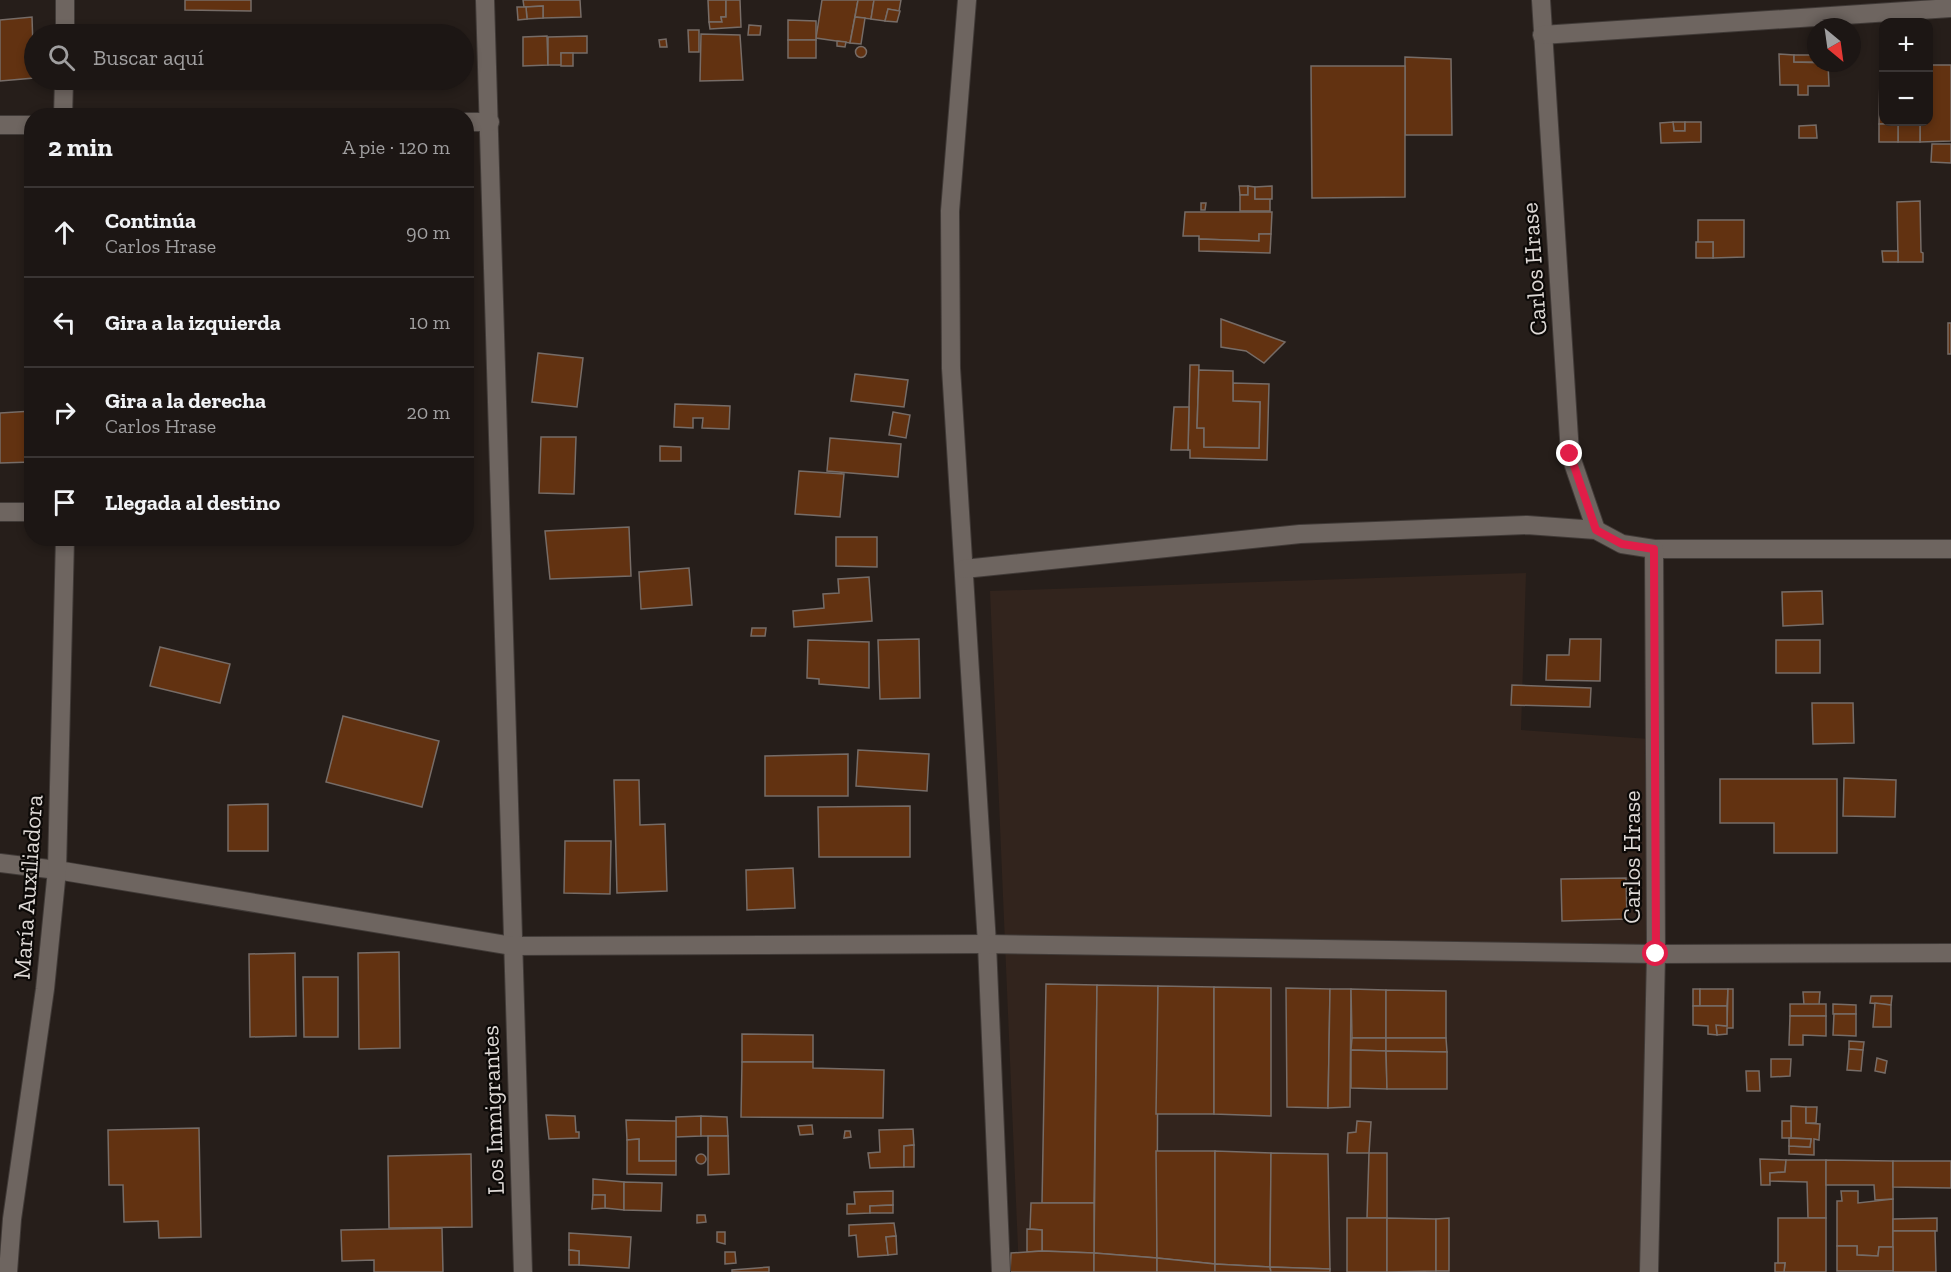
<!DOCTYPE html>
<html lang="es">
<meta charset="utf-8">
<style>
:root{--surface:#1c1614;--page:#251f1d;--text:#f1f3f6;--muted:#a09fa0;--line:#3a3534}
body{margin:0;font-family:"Zilla Slab",serif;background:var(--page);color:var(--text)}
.controls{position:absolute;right:18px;top:18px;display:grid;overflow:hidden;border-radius:12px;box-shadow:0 3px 9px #0003}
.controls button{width:54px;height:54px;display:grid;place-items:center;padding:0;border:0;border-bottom:2px solid var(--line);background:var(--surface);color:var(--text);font:30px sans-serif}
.compass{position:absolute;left:1807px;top:18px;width:54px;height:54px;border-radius:50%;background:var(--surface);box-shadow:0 3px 9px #0003;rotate:151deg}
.stop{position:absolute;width:18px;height:18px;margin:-14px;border:4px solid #e11d48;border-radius:50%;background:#fff}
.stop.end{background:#e11d48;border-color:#fff;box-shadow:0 2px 6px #0008}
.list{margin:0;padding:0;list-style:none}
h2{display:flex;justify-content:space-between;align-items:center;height:78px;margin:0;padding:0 24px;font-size:26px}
h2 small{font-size:20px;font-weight:400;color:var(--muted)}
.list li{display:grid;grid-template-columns:39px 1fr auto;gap:18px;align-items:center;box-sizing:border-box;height:90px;padding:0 24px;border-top:2px solid var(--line)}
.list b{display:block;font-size:22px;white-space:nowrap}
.list p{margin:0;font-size:20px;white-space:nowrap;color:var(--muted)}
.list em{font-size:20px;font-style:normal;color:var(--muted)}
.icon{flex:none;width:33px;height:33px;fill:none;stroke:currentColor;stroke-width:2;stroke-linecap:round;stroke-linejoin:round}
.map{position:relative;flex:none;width:1951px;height:1272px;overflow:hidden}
.search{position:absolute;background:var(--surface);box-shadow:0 3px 9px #0003;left:24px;top:24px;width:450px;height:66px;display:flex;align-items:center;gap:15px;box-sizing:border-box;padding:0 21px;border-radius:33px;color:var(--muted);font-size:22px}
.panel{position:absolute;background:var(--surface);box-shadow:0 3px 9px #0003;left:24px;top:108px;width:450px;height:438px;border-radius:24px}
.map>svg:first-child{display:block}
.built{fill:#32241d}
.building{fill:#623211;stroke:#766c67;stroke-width:1.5}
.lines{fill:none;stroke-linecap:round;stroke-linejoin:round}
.street-casing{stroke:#403a37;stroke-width:20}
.street{stroke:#6e6560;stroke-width:18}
.route{stroke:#e11d48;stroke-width:8}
.labels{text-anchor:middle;stroke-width:4.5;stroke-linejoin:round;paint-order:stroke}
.street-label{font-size:24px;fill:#ded9d6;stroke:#0c0907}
</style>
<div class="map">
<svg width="1951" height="1272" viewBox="0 0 1951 1272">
<rect width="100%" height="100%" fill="#261e1a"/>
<path class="built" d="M1526,573L1521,730L1650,739L1643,1272H1019L990,591Z"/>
<g class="building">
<path d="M185,0H251V11L185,10Z"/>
<path d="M523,0H580L581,17L543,18V6L524,7Z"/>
<path d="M708,0H726V17H721L722,22H709Z"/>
<path d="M726,0H740L741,27L710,29L709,22H722L721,17H726Z"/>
<path d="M822,0H858L850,43L816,38Z"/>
<path d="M858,0H874L871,19L855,17Z"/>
<path d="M874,0H901L899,11L888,9L885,21L871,19Z"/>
<path d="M543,6V18L527,19L526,7Z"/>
<path d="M517,7H526L527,19L518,20Z"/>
<path d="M888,9L900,11L897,22L885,21Z"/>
<path d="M32,17L34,78L0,81V20Z"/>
<path d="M855,17L865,18L861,44L850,43Z"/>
<path d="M788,20L816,21V40H788Z"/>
<path d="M749,25L761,26L760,35H748Z"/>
<path d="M688,30H699V52H689Z"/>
<path d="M701,34L740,35L743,80L700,81Z"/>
<path d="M547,36L548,65L523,66V37Z"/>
<path d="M587,36V53H561L562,65H548V37Z"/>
<path d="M666,39L667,47H660L659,40Z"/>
<rect x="788" y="40" width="28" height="18"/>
<path d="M837,41L846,42L845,47L837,46Z"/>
<circle cx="861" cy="52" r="5.5"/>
<rect x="561" y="53" width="12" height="13"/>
<path d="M1779,54L1794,55V62L1828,63L1829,86H1808V95H1798V85H1780Z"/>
<rect x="1880" y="54" width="4" height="22"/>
<rect x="1794" y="55" width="22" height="7"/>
<path d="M1405,57L1451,59L1452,135H1405Z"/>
<path d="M1928,65H1951V141L1920,142V122H1928Z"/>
<path d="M1311,66H1405V197L1312,198Z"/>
<path d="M1880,76H1884V122H1920V142H1898V124H1879Z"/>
<path d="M221,80H281V84L221,82Z"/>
<path d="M1673,122H1685V131H1674Z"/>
<path d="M1673,122L1674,131H1685V122H1701V142L1661,143L1660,123Z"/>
<rect x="1879" y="124" width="19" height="18"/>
<path d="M1816,125L1817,138H1799V126Z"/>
<path d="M1932,144H1951V163L1931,162Z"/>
<path d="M1239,186H1248V195H1240Z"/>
<path d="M1248,186L1255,187V199H1270V211H1240V195H1248Z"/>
<path d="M1272,186V199H1255V187Z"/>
<path d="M1920,201L1921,252L1923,253V262H1898L1897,202Z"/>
<path d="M1201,203H1206L1205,210H1201Z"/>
<path d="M1185,212H1272L1271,234H1259V241L1199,239V236H1183Z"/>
<path d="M1698,220H1744V257L1713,258V242L1698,243Z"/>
<path d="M1259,234H1271L1270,253L1199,251V239L1259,241Z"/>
<rect x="1696" y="242" width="17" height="16"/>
<path d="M1882,251H1898V262H1883Z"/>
<path d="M1221,319L1285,342L1264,363L1246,351L1221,347Z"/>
<rect x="1948" y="323" width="3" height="31"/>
<path d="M538,353L583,358L577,407L532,402Z"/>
<path d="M1190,365H1199L1197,428H1204V447L1259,448L1260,402L1233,401V383L1269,384L1267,460L1190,458V450H1188Z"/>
<path d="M1199,370L1233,371V401L1260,402L1259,448L1204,447V428H1197Z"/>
<path d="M855,374L908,380L904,407L851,401Z"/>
<path d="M675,404L730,406L729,429L702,428L703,418H693V428L674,427Z"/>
<path d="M1174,407H1189L1188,450H1171Z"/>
<path d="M32,411V462L0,463V413Z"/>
<path d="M893,412L910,415L906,438L889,435Z"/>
<path d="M541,437H576L574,494L539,493Z"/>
<path d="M830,438L901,444L898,477L827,471Z"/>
<path d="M660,446L681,447V461H660Z"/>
<path d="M799,471L844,474L840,517L795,514Z"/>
<path d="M629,527L631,576L550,579L545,531Z"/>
<path d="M836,537H877V567L836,566Z"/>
<path d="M689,568L692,605L641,609L639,572Z"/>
<path d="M869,577L872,621L794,627L793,611L824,608L823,594L839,593L838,579Z"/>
<path d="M1822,591L1823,624L1783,626L1782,592Z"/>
<path d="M752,628H766L765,636H751Z"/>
<path d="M919,639L920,698L880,699L878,640Z"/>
<path d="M1570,639H1601L1600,681L1546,680L1547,655H1569Z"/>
<path d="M808,640L869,642V688L819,684V679L807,678Z"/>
<rect x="1776" y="640" width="44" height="33"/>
<path d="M160,647L230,664L220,703L150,686Z"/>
<path d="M1512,685L1591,688L1590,707L1511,705Z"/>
<path d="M1812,703H1853L1854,743L1813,744Z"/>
<path d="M343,716L439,741L422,807L326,782Z"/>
<path d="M858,750L929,754L927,791L856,786Z"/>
<path d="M848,754V796H765V756Z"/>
<path d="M1844,778L1896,780L1895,817L1843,816Z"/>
<path d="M1720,779H1837V853H1774V823H1720Z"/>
<path d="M614,780H639L640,825L665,824L667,891L617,893Z"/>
<path d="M268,804V851H228V805Z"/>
<path d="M910,806V857H819L818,807Z"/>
<path d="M565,841H611L610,894L564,893Z"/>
<path d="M793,868L795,908L747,910L746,870Z"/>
<path d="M1626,878L1627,919L1562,921L1561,879Z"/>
<path d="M399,952L400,1048L359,1049L358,953Z"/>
<path d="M295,953L296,1036L250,1037L249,954Z"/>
<path d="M303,977H338V1037H304Z"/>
<path d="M1046,984L1097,985L1094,1203H1042Z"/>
<path d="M1097,985L1158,986L1157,1258L1094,1253Z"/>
<path d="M1158,986L1214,987V1114H1156Z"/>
<path d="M1214,987L1271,988V1116L1214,1114Z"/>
<path d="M1286,988L1330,989L1328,1108L1287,1107Z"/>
<path d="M1330,989H1351L1350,1107L1328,1108Z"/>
<path d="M1351,989L1386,990V1038H1352Z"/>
<rect x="1693" y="989" width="7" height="17"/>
<path d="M1700,989H1728L1727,1006H1700Z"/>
<path d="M1728,989H1733V1028H1727V1034L1717,1035L1716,1025L1727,1026Z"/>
<path d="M1386,990L1446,991V1038H1386Z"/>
<path d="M1803,992H1820L1819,1005H1804Z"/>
<path d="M1871,996H1892L1891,1005L1870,1003Z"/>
<path d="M1875,1003L1891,1005V1027H1873Z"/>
<rect x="1790" y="1004" width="36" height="12"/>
<path d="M1833,1004L1856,1005V1014H1833Z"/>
<path d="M1693,1006H1727V1026L1716,1025L1717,1035L1708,1034V1026L1693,1025Z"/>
<path d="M1834,1014H1856V1036L1833,1035Z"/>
<path d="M1790,1016H1826V1036L1803,1035V1045H1789Z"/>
<path d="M742,1034L813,1035V1062H742Z"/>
<path d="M1352,1038H1386V1051L1351,1050Z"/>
<path d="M1386,1038H1446L1447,1052L1386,1051Z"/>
<path d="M1849,1041L1864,1042L1863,1050L1849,1049Z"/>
<path d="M1849,1049L1863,1050L1861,1071L1847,1070Z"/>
<path d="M1351,1050L1386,1051L1387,1089L1351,1088Z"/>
<path d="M1386,1051L1447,1052V1089H1387Z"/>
<path d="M1877,1058L1887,1061L1885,1073L1875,1071Z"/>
<path d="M1771,1059H1791L1790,1076L1771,1077Z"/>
<path d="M742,1062H813V1068L884,1070L883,1118L741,1117Z"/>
<path d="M1746,1071H1759L1760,1091H1747Z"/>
<path d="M1791,1106L1806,1107V1123L1820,1124L1819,1140L1814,1139V1155L1789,1154V1146L1810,1147L1811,1139L1791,1138Z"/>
<path d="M1806,1107H1817L1816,1123H1806Z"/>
<path d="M546,1115L575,1116L576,1132H579V1138L549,1139Z"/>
<path d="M701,1116V1136L676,1137V1117Z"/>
<path d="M701,1116L727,1117L728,1136H701Z"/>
<path d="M626,1120L676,1121V1161H639V1139L627,1140Z"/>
<path d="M1357,1121L1371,1122L1369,1153H1347L1348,1133L1356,1132Z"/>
<rect x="1782" y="1121" width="9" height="17"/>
<path d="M812,1125L813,1134L800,1135L798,1126Z"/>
<path d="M199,1128L201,1237L159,1238L158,1221L124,1222L123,1185H109L108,1130Z"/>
<path d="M913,1129L914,1145L904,1146V1167L870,1168L868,1153L880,1152L879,1130Z"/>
<path d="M845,1131H850L851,1137L844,1138Z"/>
<path d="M708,1136H728L729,1174L708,1175Z"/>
<path d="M1789,1138L1811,1139L1810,1147L1789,1146Z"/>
<path d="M639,1139V1161H676V1175L627,1174V1140Z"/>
<path d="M914,1145V1167H904V1146Z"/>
<path d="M1156,1151H1215V1264L1157,1258Z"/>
<path d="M1215,1151L1271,1153L1270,1267L1215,1264Z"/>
<path d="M1271,1153L1328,1154L1330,1269L1270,1267Z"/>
<path d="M1369,1153H1387V1218H1367Z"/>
<path d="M471,1154L472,1227L389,1228L388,1156Z"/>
<circle cx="701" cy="1159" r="5"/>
<path d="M1760,1159L1786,1160L1785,1172L1770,1173V1185H1761Z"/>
<path d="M1786,1160H1826V1218H1808L1807,1182L1770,1181V1173L1785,1172Z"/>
<path d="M1826,1160L1893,1161V1199L1875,1200L1874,1185H1826Z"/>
<path d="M1893,1161H1951V1188L1893,1187Z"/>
<path d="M593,1179L624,1182V1210L605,1208V1195H593Z"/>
<path d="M624,1182L662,1183L661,1211L624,1210Z"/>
<path d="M893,1191V1205L870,1206V1213L847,1214V1204H855L854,1192Z"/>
<path d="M1841,1191H1858V1203L1893,1199V1247H1879L1878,1256L1857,1255V1246H1837V1201H1842Z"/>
<path d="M593,1195H605V1208L592,1209Z"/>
<path d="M1031,1203H1094V1253L1042,1251V1230L1030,1229Z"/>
<path d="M893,1205V1213H870V1206Z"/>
<path d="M697,1215H705L706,1222L697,1223Z"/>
<rect x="1347" y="1218" width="40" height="54"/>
<path d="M1387,1218L1436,1219V1271L1387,1272Z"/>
<path d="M1449,1218V1271H1436V1219Z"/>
<path d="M1778,1218H1826V1272H1784L1785,1263L1778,1264Z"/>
<path d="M1937,1218V1231H1893V1219Z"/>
<path d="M894,1223L896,1236L886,1237L888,1255L858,1257L856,1235L849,1236V1225Z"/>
<path d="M442,1228L443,1272H374V1260L342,1261L341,1230Z"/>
<path d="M1027,1229L1042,1230V1251L1027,1252Z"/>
<path d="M1893,1231H1935L1936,1272H1893Z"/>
<path d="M717,1232H725V1244L717,1242Z"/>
<path d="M569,1233L631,1237L629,1268L579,1265V1251L569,1250Z"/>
<path d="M896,1236L897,1254L888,1255L886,1237Z"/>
<path d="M1837,1246H1857V1255L1878,1256L1879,1247H1893V1271H1837Z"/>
<path d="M569,1250L579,1251V1265H569Z"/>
<path d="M1042,1251L1094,1253V1272H1010L1011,1253Z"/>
<path d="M725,1252H735L736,1263L725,1264Z"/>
<path d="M1094,1253L1157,1258V1272H1094Z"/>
<path d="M1157,1258L1215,1264V1272H1157Z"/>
<path d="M1775,1263H1785L1784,1272H1775Z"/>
<path d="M1215,1264L1270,1267L1271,1272H1215Z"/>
<path d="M769,1267V1272H732V1270Z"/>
<path d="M1270,1267L1330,1269V1272H1271Z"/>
</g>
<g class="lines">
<g class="street-casing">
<g id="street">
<path d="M485,0L523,1272"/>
<path d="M967,0L950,211L951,368L987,944L1001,1272"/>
<path d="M1541,0L1570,454L1596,530"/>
<path d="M65,34V0"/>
<path d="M1542,35L1951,8"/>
<path d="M63,116L64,80"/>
<path d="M466,122H490"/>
<path d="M0,125H32"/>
<path d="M0,512H32"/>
<path d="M964,569L1300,534L1527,525L1596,530L1622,544L1654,549H1951"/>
<path d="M0,863L57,870L512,946L987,944L1656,954L1951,953"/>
<path d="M8,1272L12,1219L45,989L57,870L65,538"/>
<path d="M1649,1272L1656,954L1654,549"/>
</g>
</g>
<use href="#street" class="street"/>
</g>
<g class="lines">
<path class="route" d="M1570,454L1596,530L1622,544L1654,549L1656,954"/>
</g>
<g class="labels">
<g class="street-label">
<text transform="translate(1534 269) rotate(-94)" y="8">Carlos Hrase</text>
<text transform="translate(1632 857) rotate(-90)" y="8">Carlos Hrase</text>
<text transform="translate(28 887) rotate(-86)" y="8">María Auxiliadora</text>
<text transform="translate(493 1110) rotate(-92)" y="8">Los Inmigrantes</text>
</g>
</g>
</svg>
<div class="controls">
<button>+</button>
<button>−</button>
</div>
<svg class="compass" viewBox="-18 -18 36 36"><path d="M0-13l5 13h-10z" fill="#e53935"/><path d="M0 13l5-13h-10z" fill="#a09fa0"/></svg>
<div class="stop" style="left:1656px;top:954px"></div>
<div class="stop end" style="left:1570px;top:454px"></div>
<div class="search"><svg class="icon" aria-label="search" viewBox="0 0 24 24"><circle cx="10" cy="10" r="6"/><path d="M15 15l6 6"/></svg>Buscar aquí</div>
<section class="panel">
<h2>2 min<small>A pie · 120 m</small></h2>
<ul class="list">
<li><svg class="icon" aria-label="ahead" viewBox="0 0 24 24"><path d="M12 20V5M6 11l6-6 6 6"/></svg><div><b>Continúa</b><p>Carlos Hrase</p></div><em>90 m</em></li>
<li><svg class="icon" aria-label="left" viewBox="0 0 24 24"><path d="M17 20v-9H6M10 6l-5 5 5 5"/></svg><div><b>Gira a la izquierda</b></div><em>10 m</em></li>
<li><svg class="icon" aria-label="right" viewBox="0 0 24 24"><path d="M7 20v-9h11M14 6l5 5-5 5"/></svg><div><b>Gira a la derecha</b><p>Carlos Hrase</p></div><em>20 m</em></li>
<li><svg class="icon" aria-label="arrive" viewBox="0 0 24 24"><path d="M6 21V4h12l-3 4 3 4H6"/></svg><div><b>Llegada al destino</b></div></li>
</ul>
</section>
</div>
